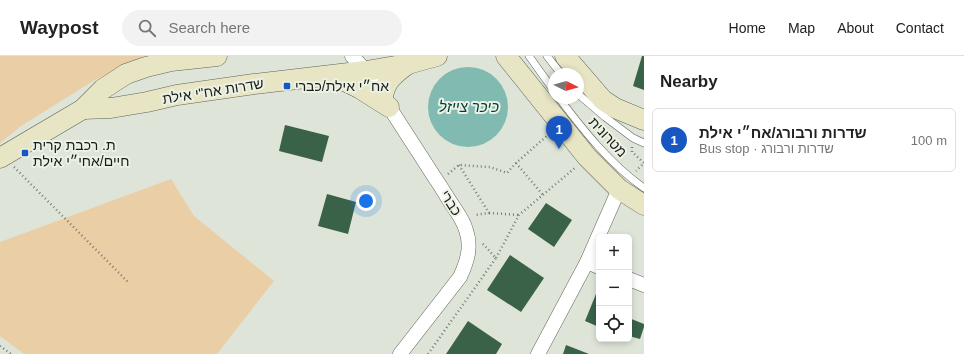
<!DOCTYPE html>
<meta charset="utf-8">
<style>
:root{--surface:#fff;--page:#f2f2f2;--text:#222;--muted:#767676;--line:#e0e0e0;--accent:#1856c2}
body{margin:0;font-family:Helvetica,"Noto Sans Hebrew",sans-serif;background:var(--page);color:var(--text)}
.controls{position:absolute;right:12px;bottom:12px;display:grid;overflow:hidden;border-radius:6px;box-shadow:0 2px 6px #0003}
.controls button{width:36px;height:36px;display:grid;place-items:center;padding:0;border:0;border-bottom:1px solid var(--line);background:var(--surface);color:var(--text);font:20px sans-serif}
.compass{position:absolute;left:548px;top:12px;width:36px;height:36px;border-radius:50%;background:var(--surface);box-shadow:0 2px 6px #0003;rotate:95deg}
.you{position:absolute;left:366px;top:145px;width:14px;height:14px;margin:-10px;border:3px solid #fff;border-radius:50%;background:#1a73e8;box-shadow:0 0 0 6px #1a73e833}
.badge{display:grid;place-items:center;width:26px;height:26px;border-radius:50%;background:var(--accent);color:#fff;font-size:13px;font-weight:700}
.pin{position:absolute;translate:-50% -33px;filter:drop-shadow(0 1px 2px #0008)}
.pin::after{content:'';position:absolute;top:21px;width:14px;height:12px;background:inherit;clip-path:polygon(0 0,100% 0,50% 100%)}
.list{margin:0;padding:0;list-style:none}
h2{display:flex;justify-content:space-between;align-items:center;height:52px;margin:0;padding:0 16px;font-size:17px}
h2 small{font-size:13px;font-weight:400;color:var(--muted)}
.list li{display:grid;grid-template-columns:26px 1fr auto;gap:12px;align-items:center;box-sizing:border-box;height:64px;margin:0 8px 8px;padding:0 8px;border:1px solid var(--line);border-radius:6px}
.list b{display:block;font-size:15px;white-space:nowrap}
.list p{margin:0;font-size:13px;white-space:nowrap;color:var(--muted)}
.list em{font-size:13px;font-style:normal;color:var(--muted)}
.icon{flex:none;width:22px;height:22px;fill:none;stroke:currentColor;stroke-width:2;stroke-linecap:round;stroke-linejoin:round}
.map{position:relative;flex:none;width:644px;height:298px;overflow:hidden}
header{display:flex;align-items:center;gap:24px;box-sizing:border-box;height:56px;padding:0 20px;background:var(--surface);border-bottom:1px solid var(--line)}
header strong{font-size:19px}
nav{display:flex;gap:22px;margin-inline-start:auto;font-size:14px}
.search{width:280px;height:36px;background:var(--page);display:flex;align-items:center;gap:10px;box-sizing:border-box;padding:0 14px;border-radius:22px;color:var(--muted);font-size:15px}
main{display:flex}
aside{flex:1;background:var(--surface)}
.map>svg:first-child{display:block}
.green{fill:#e9cea6}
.water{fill:#80bab0}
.building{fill:#396249}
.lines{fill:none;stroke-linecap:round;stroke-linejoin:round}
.service-casing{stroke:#5f6559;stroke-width:8}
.minor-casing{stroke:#5f6559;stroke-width:15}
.secondary-casing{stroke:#5f6559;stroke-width:21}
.path{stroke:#787d74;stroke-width:2.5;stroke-dasharray:1 3;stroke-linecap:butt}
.service{stroke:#fff;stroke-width:7}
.minor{stroke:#fff;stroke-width:14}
.secondary{stroke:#e8e5c5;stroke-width:20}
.poi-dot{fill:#1856c2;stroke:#ebf2e5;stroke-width:1.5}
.labels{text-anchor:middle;stroke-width:4;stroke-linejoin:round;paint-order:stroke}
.poi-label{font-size:14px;fill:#1a1c17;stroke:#ebf2e5;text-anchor:start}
.street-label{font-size:14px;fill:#1a1c17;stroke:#ebf2e5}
.water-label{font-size:15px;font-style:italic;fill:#023b34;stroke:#ebf2e5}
</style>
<header>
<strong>Waypost</strong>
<div class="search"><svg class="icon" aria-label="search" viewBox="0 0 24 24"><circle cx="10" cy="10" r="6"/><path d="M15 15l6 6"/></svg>Search here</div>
<nav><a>Home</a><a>Map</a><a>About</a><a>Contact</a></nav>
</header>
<main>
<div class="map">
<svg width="644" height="298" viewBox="0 0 644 298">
<rect width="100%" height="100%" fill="#dee5d8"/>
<g class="green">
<path d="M0,0H144L93,25L21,70L0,87Z"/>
<path d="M171,123L194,160L274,225L217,298H24L0,280V186Z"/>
</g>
<circle class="water" cx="468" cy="51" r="40"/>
<g class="building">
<path d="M642,0H644V34L633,30Z"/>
<path d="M285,69L329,80L322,106L279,95Z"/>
<path d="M327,138L356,146L348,178L318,170Z"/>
<path d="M546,147L572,164L554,191L528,173Z"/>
<path d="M510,199L544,222L521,256L487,234Z"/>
<path d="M596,238L599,239V271L585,265Z"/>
<path d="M629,262L644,268V271L640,283L629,280Z"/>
<path d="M468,265L502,288L496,298H446Z"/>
<path d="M566,289L589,298H563Z"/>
</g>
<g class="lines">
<g class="service-casing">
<g id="service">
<path d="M529,0L554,35"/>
<path d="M547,0L561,18"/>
<path d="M578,38L605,61L633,82L644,87"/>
<path d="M559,42C584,75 610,108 644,132"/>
</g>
</g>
<g class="minor-casing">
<g id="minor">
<path d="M352,0L366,15C389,51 412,86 435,122C442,132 448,143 455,153C459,159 464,167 466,174C472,191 467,206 460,221L400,298"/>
<path d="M587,206L599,211"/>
<path d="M629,223L644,229"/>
<path d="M538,298L587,206L619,133"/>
</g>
</g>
<g class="secondary-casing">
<g id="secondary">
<path d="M506,0L587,101L619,133L644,149"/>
<path d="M565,0L603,44L615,52L644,64"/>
<path d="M330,20L347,26L359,32L389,51"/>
<path d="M383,42C384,26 395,17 408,8"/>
<path d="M83,53L111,52L147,46L177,39L254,28L366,15L408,8L437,0"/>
<path d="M0,102L83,53L103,33L126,18L146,11L171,5L217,0"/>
</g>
</g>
<g class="path">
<path d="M632,91V96L644,107L636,115"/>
<path d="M516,107L543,139"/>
<path d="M459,109L489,157L474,159"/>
<path d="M14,111L128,226"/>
<path d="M448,118L459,109L490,111L507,117L516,107L549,78"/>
<path d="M489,157L519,159"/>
<path d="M496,202L519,159L576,111"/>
<path d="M0,290L11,298"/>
<path d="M428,298L496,202L482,187"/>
</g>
<use href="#service" class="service"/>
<use href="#minor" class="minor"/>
<use href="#secondary" class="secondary"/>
</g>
<g class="poi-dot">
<rect x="283" y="26" width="8" height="8" rx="2"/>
<rect x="21" y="93" width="8" height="8" rx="2"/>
</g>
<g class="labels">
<g class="poi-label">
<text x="295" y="35">אח״י אילת/כברי</text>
<text x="33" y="94">ת. רכבת קרית<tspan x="33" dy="16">חיים/אחי״י אילת</tspan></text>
</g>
<g class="street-label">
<text transform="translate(213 35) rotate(-9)" y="5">שדרות אח"י אילת</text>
<text transform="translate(608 81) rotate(47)" y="5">מטרונית</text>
<text transform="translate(451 147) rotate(58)" y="5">כברי</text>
</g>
<g class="water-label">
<text x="469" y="56">כיכר צייזל</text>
</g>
</g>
</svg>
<div class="controls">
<button>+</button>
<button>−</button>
<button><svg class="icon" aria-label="locate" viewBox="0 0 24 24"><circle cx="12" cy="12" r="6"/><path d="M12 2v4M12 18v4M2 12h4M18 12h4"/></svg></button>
</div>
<svg class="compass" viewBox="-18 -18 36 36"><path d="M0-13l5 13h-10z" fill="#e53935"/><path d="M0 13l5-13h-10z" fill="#767676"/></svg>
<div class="you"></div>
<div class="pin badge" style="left:559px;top:93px">1</div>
</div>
<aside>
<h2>Nearby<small></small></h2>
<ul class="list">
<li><span class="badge">1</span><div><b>שדרות ורבורג/אח״י אילת</b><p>Bus stop · שדרות ורבורג</p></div><em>100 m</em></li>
</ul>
</aside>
</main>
